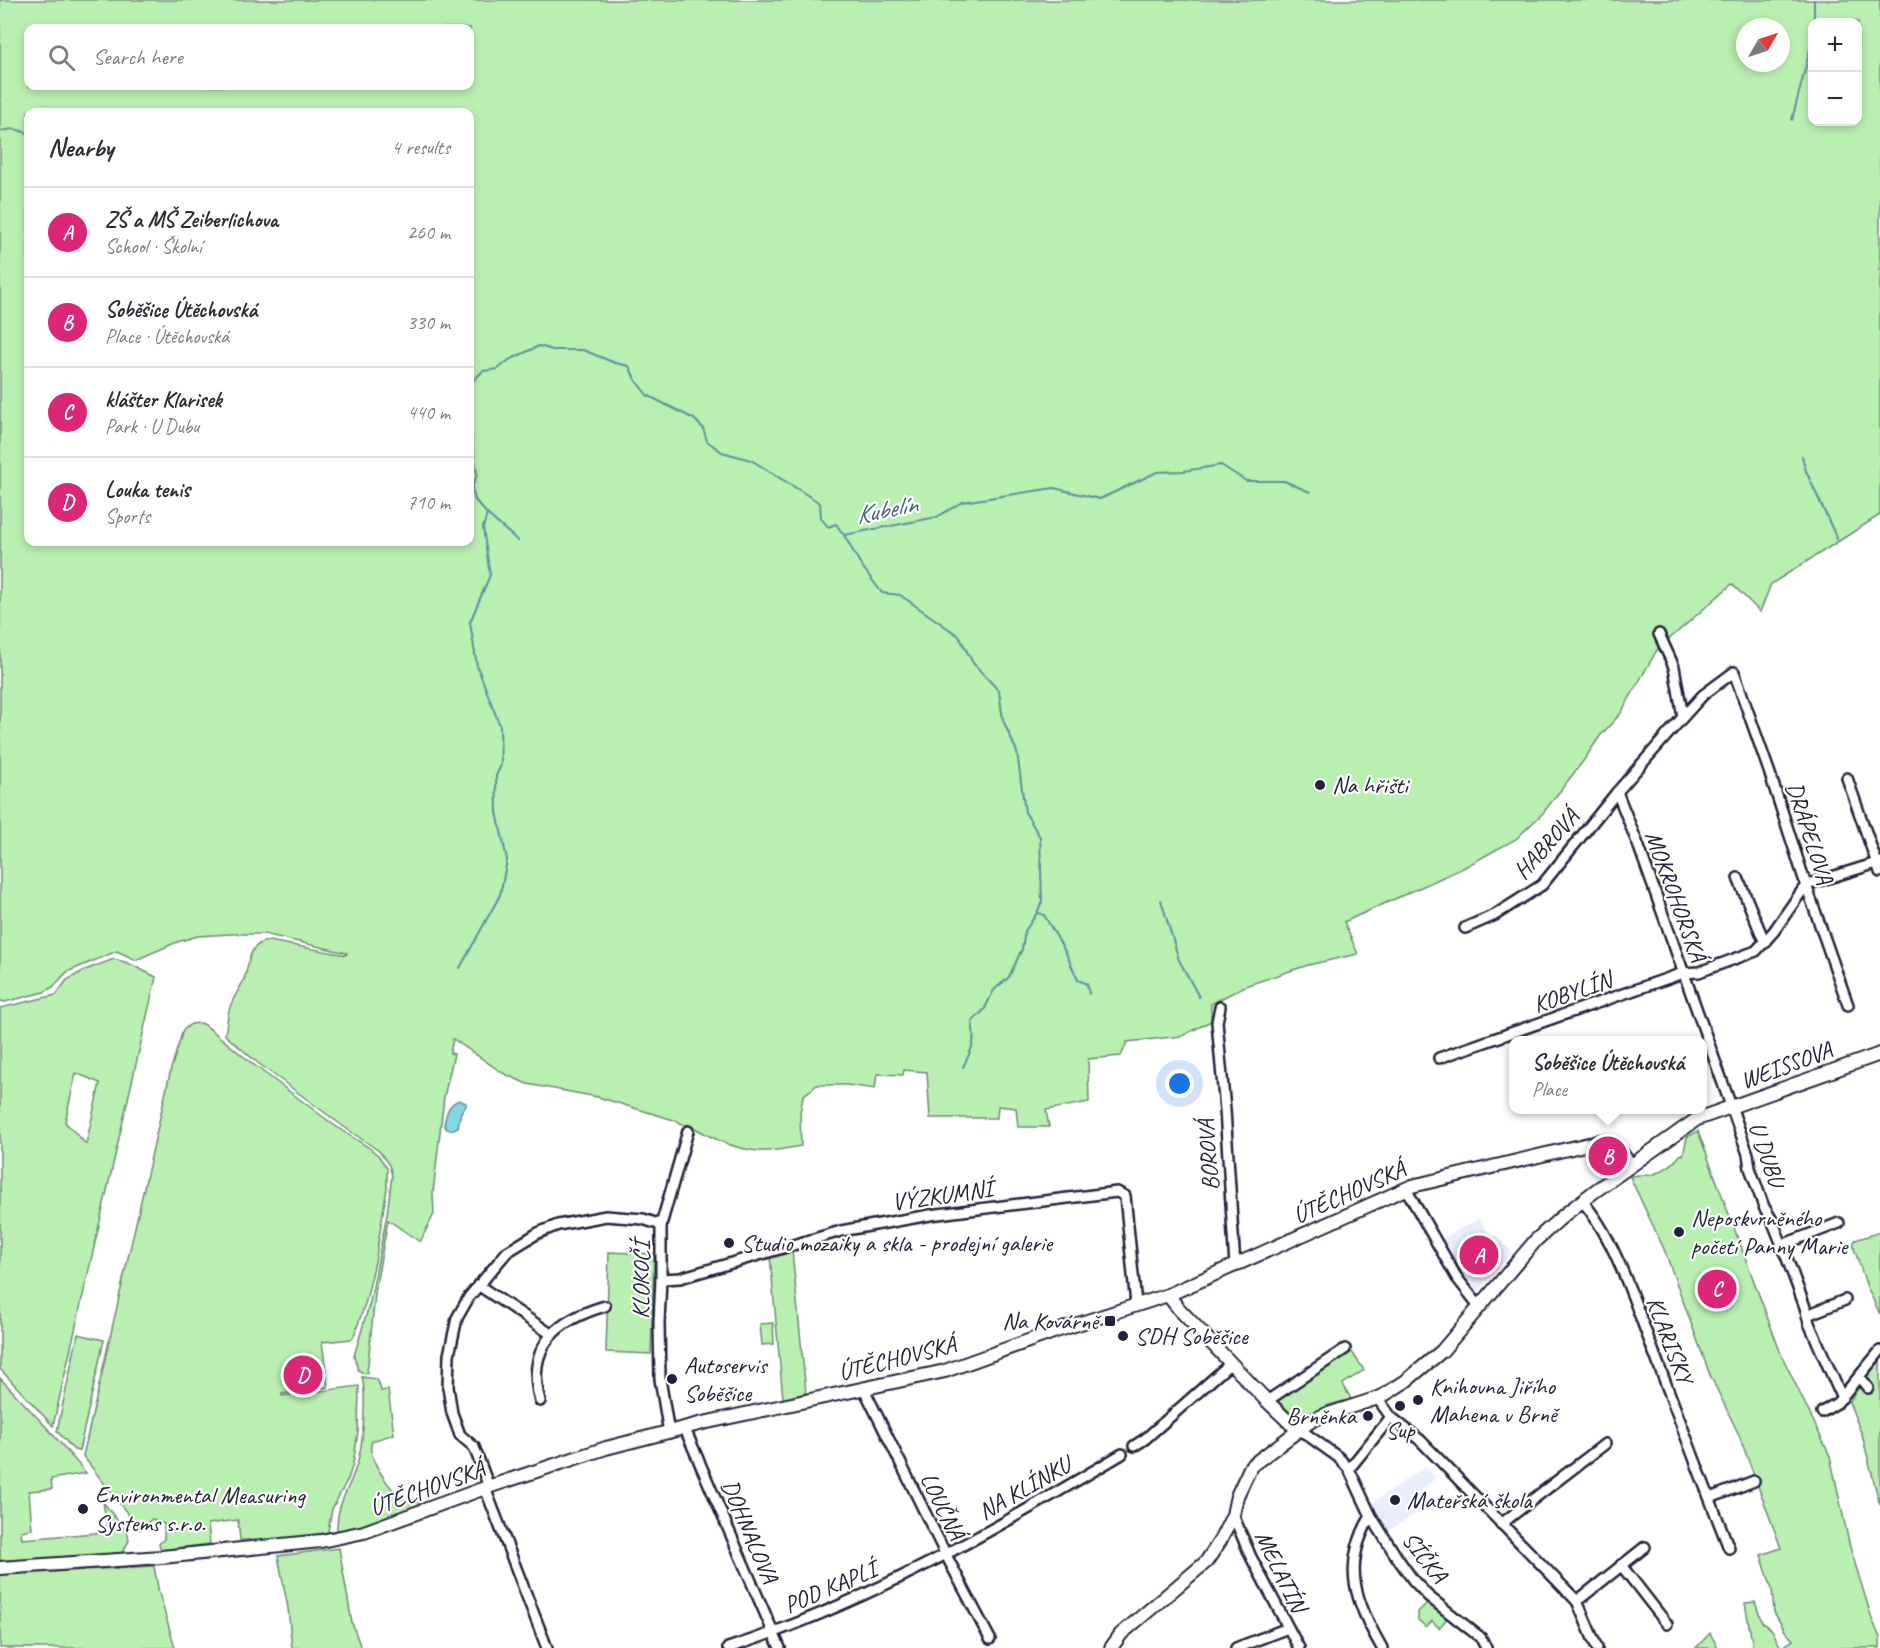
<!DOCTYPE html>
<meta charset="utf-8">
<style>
:root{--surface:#fff;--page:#f7f7f7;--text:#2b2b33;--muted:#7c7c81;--line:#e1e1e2;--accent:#db2777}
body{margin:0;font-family:Caveat,sans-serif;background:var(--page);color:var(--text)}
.controls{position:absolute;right:18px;top:18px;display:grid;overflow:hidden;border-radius:12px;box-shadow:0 3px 9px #0003}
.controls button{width:54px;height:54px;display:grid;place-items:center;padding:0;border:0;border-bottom:2px solid var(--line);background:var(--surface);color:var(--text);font:30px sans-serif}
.compass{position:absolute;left:1736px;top:18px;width:54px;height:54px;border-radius:50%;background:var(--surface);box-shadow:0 3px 9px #0003;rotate:51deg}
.you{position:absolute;left:1180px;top:1084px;width:21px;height:21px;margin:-15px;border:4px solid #fff;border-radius:50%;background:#1a73e8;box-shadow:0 0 0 9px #1a73e833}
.badge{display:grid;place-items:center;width:39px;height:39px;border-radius:50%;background:var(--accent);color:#fff;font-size:20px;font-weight:700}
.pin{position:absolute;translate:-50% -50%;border:3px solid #fff;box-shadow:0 2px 6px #0006}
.popup{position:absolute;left:1509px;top:1036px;width:198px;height:78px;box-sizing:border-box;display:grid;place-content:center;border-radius:12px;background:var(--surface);filter:drop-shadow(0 2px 4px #0005);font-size:20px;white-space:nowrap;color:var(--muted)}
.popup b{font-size:22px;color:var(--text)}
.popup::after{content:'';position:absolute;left:50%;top:100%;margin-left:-12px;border:12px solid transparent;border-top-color:var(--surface)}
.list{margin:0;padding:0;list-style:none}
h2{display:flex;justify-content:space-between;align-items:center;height:78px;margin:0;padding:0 24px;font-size:26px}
h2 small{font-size:20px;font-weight:400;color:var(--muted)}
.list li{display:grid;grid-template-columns:39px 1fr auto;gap:18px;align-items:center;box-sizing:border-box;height:90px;padding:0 24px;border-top:2px solid var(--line)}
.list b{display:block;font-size:22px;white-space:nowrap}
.list p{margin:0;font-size:20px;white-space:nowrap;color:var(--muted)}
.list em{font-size:20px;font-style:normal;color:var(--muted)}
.icon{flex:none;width:33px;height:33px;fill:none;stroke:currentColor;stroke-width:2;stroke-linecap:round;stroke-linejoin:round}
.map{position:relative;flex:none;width:1880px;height:1648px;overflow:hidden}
.search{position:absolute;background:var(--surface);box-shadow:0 3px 9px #0003;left:24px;top:24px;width:450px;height:66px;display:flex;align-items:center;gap:15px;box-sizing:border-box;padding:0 21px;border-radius:12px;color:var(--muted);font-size:22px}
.panel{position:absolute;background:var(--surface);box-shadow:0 3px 9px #0003;left:24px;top:108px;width:450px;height:438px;border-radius:12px}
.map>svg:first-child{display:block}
.built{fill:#e9eefc}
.green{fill:#b9efb0;stroke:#6e8876;stroke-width:1.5;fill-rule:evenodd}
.water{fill:#86d6e2;stroke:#5e8e9f;stroke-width:1.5}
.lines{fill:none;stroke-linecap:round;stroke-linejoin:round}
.stream{stroke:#5e8e9f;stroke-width:2}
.street-casing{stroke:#22223b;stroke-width:14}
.secondary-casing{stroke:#22223b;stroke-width:16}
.street{stroke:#fff;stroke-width:9}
.secondary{stroke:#fff;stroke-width:12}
.poi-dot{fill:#22223b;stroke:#fff;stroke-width:2}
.labels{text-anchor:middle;stroke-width:4.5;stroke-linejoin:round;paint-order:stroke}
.poi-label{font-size:24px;fill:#22223b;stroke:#fff;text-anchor:start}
.street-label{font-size:24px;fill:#22223b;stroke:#fff}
.water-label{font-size:26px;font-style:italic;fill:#456175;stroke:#fff}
</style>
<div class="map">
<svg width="1880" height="1648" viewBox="0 0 1880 1648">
<rect width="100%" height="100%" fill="#fff"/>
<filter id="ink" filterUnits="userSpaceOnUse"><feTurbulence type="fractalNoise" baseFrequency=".0167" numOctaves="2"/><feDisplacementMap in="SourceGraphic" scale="12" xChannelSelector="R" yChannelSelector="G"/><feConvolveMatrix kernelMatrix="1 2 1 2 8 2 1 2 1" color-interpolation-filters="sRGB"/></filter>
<g filter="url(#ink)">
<g class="built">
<path d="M1479,1219L1492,1240L1497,1237L1512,1252L1477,1293L1463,1276L1440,1240Z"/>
<path d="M1426,1466L1436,1478L1412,1497L1422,1510L1387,1532L1370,1504Z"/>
</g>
<g class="green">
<path d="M0,0H1880V515L1771,584L1760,612L1732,584L1657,650L1621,713L1600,736L1584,760L1543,813L1516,839L1463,868L1344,922L1358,954L1308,965L1245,986L1211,1004V1021L1182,1036L1127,1042L1121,1056L1088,1059L1089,1102L1046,1110L1049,1127H1018L1016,1108L998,1106L997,1118H930L927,1072L904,1070L903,1075L877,1074L875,1089L847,1085H817L803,1096L800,1113L801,1146C788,1148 772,1152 759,1151C734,1149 714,1139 693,1127L692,1130L677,1121L598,1097L527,1084L503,1073L453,1039L450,1053L454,1054L444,1097L433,1193L434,1214L420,1242L388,1220L376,1285L367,1373L365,1374L358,1370L354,1356L370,1302L387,1214L392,1175L389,1165L379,1151L344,1127L258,1063L225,1035C227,1025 227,1012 232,1002C236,993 244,983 246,973C249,959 251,942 269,941L346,955L347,953L264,934H230L198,936L177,942L136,960L117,951L67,972L53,987L44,992L5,1002L0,1001ZM1812,22H1858V122H1812ZM1745,27H1781V63H1745ZM28,28H470V86H28ZM28,112H470V542H28Z"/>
<path d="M114,959L128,963L156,977L53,1426L0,1369V1008L56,995L67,980L85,970ZM76,1073L100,1083L86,1144L65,1122Z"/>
<path d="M201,1023L205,1025L254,1065L338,1128L368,1147L378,1155L387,1168V1188L375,1262L366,1301L354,1336L352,1339L322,1342L328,1387L282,1394V1396L359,1386L358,1432L353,1464L348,1479L332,1509L328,1531L324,1536L251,1542L250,1540H240L238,1520L208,1524L210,1544L161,1550L159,1544L164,1539V1524L152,1519L140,1530L83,1456L171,1069L183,1030L191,1024Z"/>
<path d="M1698,1131L1781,1354L1830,1456L1850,1547L1872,1619L1880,1638V1648H1753L1745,1603L1755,1602L1762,1622L1772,1630L1781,1648L1793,1640L1785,1631L1774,1612L1772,1589L1761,1555L1781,1548L1739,1435L1710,1375L1664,1249L1630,1177C1637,1173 1643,1176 1651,1175C1662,1172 1674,1164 1681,1154L1683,1155L1687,1137Z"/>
<path d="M1880,1232V1314L1867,1287L1853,1245L1855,1240Z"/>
<path d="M792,1251L806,1393L783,1399L770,1256Z"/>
<path d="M609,1252L654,1254L651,1354L606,1352Z"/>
<path d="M773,1323L774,1344L762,1345L760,1324Z"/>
<path d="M78,1334L104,1340L79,1451L74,1450L57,1431Z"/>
<path d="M1352,1352L1364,1370L1343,1384L1351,1399L1329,1405L1298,1420L1277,1400Z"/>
<path d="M1880,1357V1505L1862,1435L1849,1402Z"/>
<path d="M362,1377C374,1379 378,1376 381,1391L388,1390L394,1434L372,1441C371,1444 370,1448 371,1451C374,1466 393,1497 409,1499L410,1503L420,1501L421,1503L419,1507C402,1513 353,1535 337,1530C336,1504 349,1490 356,1467C363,1448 367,1396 362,1377Z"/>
<path d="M0,1378L49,1430L86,1473L51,1479L52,1489L29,1491L32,1529L21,1531L22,1539L108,1532L103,1502L128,1534L129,1541L122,1553L0,1561Z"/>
<path d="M339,1548L352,1623L361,1648H292L288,1608L278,1556Z"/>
<path d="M154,1566L159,1593L175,1648H0V1575Z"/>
<path d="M1429,1601L1449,1616L1439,1628L1432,1621L1426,1627L1418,1620V1612Z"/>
<path d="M1710,1633L1718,1648H1696Z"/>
</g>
<path class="water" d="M459,1100L466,1103V1106L461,1112L458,1127L451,1130L447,1129L444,1125C446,1114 448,1104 459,1100Z"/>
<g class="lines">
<g class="stream">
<path d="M1814,0V22"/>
<path d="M1792,120L1812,42"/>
<path d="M0,131L14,129L28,133"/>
<path d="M470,384L483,371L498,369L509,360L539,346L553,350H583L615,363L629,366L636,381L647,395L694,419L703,428L707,441L722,452L751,460L820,503L821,518L828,527L836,524L844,535L937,517L962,502L1054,488L1100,499L1157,472L1184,471L1221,465L1246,481H1284L1310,492"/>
<path d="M1802,456L1806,471L1837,539"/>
<path d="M487,514L518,541"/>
<path d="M844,535L861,565L882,593L900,595L959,636L973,663L999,691L1003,720L1017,752L1025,812L1040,837L1042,902L1037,913L1025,931L1022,949L1009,977L994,990L984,1010L972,1022C976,1044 972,1048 963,1067"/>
<path d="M1161,900L1179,960L1199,997"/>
<path d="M1038,913L1044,915L1066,953L1078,980L1087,984L1089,994"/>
<path d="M460,968L500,895L507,860L497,812L496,776L501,765L500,726L477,666L470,622L490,575L483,528L487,514L475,500L472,488L477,474L470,427"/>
</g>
<g class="street-casing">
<g id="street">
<path d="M1659,634L1674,667L1683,717"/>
<path d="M1847,778L1880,872"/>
<path d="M1617,792L1639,847L1748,1154L1750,1168L1764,1207L1772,1220L1782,1245L1805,1307L1809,1323L1842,1398"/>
<path d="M1738,878L1765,943"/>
<path d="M1465,928L1495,915L1542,885L1617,792L1683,717L1703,695L1734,672L1769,771L1806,885L1848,1005"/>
<path d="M1220,1007L1217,1022L1225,1110L1235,1266"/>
<path d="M1439,1058L1683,973L1699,972L1756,951L1774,931L1806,885L1880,862"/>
<path d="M1406,1189L1457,1278L1479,1306"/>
<path d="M1582,1201C1612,1234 1632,1295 1648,1337C1675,1407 1701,1478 1729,1548"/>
<path d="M1782,1245L1839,1223"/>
<path d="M661,1279L680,1278L841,1231L930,1215L1117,1192L1125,1196L1136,1304"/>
<path d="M478,1285L551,1334"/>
<path d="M1807,1315L1845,1300"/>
<path d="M1859,1377L1868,1388"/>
<path d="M864,1389L946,1555L990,1639"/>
<path d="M1378,1399L1391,1417L1420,1440L1577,1601L1597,1648"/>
<path d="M540,1401C525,1346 557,1320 605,1306"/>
<path d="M1267,1401L1345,1349"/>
<path d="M1822,1412L1837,1403L1880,1351"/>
<path d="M685,1429L780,1648"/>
<path d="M1299,1429L1338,1457L1349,1469L1371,1516L1396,1556L1413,1580L1428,1596L1481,1638L1486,1648"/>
<path d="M669,1433L660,1379L659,1322L661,1279V1225L688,1131"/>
<path d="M1134,1446L1145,1439L1231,1363"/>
<path d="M1349,1469L1391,1417"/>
<path d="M489,1487L474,1447L460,1435L452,1413L448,1387L449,1355L457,1318L469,1297L507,1252L538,1233L558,1225L606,1216L643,1219L661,1225"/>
<path d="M485,1488L547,1648"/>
<path d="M1710,1498L1754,1481"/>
<path d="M1233,1515L1251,1557L1299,1648"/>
<path d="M1371,1516C1341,1565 1355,1601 1382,1648"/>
<path d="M1501,1524L1605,1444"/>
<path d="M1621,1565L1667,1624"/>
<path d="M1577,1601L1645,1547"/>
<path d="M728,1648C868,1603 996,1529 1122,1454"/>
<path d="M1236,1648L1288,1628"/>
</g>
</g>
<g class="secondary-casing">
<g id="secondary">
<path d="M1168,1295L1179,1309L1267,1401L1291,1424L1299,1429"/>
<path d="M0,1568L162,1557L321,1541L364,1532L485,1488L606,1448L703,1423L945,1371L1056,1331L1168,1295L1412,1186L1601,1141L1614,1144L1631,1165"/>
<path d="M1111,1648L1121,1634L1206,1562L1220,1541L1233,1515L1237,1496L1251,1466L1311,1421L1322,1416L1381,1397L1406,1381L1442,1351L1536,1240L1564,1215L1595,1191L1697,1119L1880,1054"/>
</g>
</g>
<use href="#street" class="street"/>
<use href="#secondary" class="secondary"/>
</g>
</g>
<g class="poi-dot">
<circle cx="1320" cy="785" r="6"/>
<circle cx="1679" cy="1232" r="6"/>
<circle cx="729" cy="1243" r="6"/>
<rect x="1104" y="1315" width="12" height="12" rx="3"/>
<circle cx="1123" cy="1336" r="6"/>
<circle cx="672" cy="1379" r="6"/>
<circle cx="1418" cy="1400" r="6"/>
<circle cx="1400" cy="1406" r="6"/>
<circle cx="1368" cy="1416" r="6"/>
<circle cx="1395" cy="1500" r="6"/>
<circle cx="83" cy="1509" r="6"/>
</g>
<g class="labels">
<g class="poi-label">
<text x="1332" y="793">Na hřišti</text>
<text x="1691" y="1226">Neposkvrněného<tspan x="1691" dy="28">početí Panny Marie</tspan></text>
<text x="741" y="1251">Studio mozaiky a skla - prodejní galerie</text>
<text x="1098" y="1329" text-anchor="end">Na Kovárně</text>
<text x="1135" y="1344">SDH Soběšice</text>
<text x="684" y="1373">Autoservis<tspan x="684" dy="28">Soběšice</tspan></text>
<text x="1430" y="1394">Knihovna Jiřího<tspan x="1430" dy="28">Mahena v Brně</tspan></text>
<text x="1356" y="1424" text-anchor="end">Brněnka</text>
<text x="1400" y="1438" text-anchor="middle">Sup</text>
<text x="95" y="1503">Environmental Measuring<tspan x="95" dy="28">Systems s.r.o.</tspan></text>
<text x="1407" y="1508">Mateřská škola</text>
</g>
<g class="street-label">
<text transform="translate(1810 833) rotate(72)" y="8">DRÁPELOVA</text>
<text transform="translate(1546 844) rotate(-48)" y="8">HABROVÁ</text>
<text transform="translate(1676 896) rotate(70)" y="8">MOKROHORSKÁ</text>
<text transform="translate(1572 992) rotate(-19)" y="8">KOBYLÍN</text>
<text transform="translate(1786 1065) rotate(-20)" y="8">WEISSOVA</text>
<text transform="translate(1767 1154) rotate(71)" y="8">U DUBU</text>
<text transform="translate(1208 1155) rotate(-94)" y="8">BOROVÁ</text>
<text transform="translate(1349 1192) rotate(-24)" y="8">ÚTĚCHOVSKÁ</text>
<text transform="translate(942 1195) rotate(-8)" y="8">VÝZKUMNÍ</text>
<text transform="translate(641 1280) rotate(-89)" y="8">KLOKOČÍ</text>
<text transform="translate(1670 1340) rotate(69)" y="8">KLARISKY</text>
<text transform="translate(897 1358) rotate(-14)" y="8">ÚTĚCHOVSKÁ</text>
<text transform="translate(427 1488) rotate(-20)" y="8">ÚTĚCHOVSKÁ</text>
<text transform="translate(1024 1488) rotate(-30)" y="8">NA KLÍNKU</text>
<text transform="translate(943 1506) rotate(64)" y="8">LOUČNÁ</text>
<text transform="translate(750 1531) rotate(67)" y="8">DOHNALOVA</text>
<text transform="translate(1425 1557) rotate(52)" y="8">SÍČKA</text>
<text transform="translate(1281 1571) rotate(64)" y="8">MELATÍN</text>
<text transform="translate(830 1587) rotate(-23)" y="8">POD KAPLÍ</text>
</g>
<g class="water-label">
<text transform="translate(886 509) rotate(-11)" y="9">Kubelín</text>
</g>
</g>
</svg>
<div class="controls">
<button>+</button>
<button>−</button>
</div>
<svg class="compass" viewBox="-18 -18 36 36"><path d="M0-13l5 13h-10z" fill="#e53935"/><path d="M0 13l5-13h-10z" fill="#7c7c81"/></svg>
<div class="you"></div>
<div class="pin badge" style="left:1479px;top:1255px">A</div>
<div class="pin badge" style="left:1608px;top:1156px">B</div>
<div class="popup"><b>Soběšice Útěchovská</b>Place</div>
<div class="pin badge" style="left:1717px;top:1289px">C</div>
<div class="pin badge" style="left:303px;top:1375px">D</div>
<div class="search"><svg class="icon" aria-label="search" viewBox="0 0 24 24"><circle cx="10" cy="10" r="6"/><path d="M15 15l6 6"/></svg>Search here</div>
<section class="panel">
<h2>Nearby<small>4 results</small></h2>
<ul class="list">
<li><span class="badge">A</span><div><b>ZŠ a MŠ Zeiberlichova</b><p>School · Školní</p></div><em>260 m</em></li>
<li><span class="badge">B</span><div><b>Soběšice Útěchovská</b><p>Place · Útěchovská</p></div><em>330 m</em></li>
<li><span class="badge">C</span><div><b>klášter Klarisek</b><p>Park · U Dubu</p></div><em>440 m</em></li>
<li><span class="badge">D</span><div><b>Louka tenis</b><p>Sports</p></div><em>710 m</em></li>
</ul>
</section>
</div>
